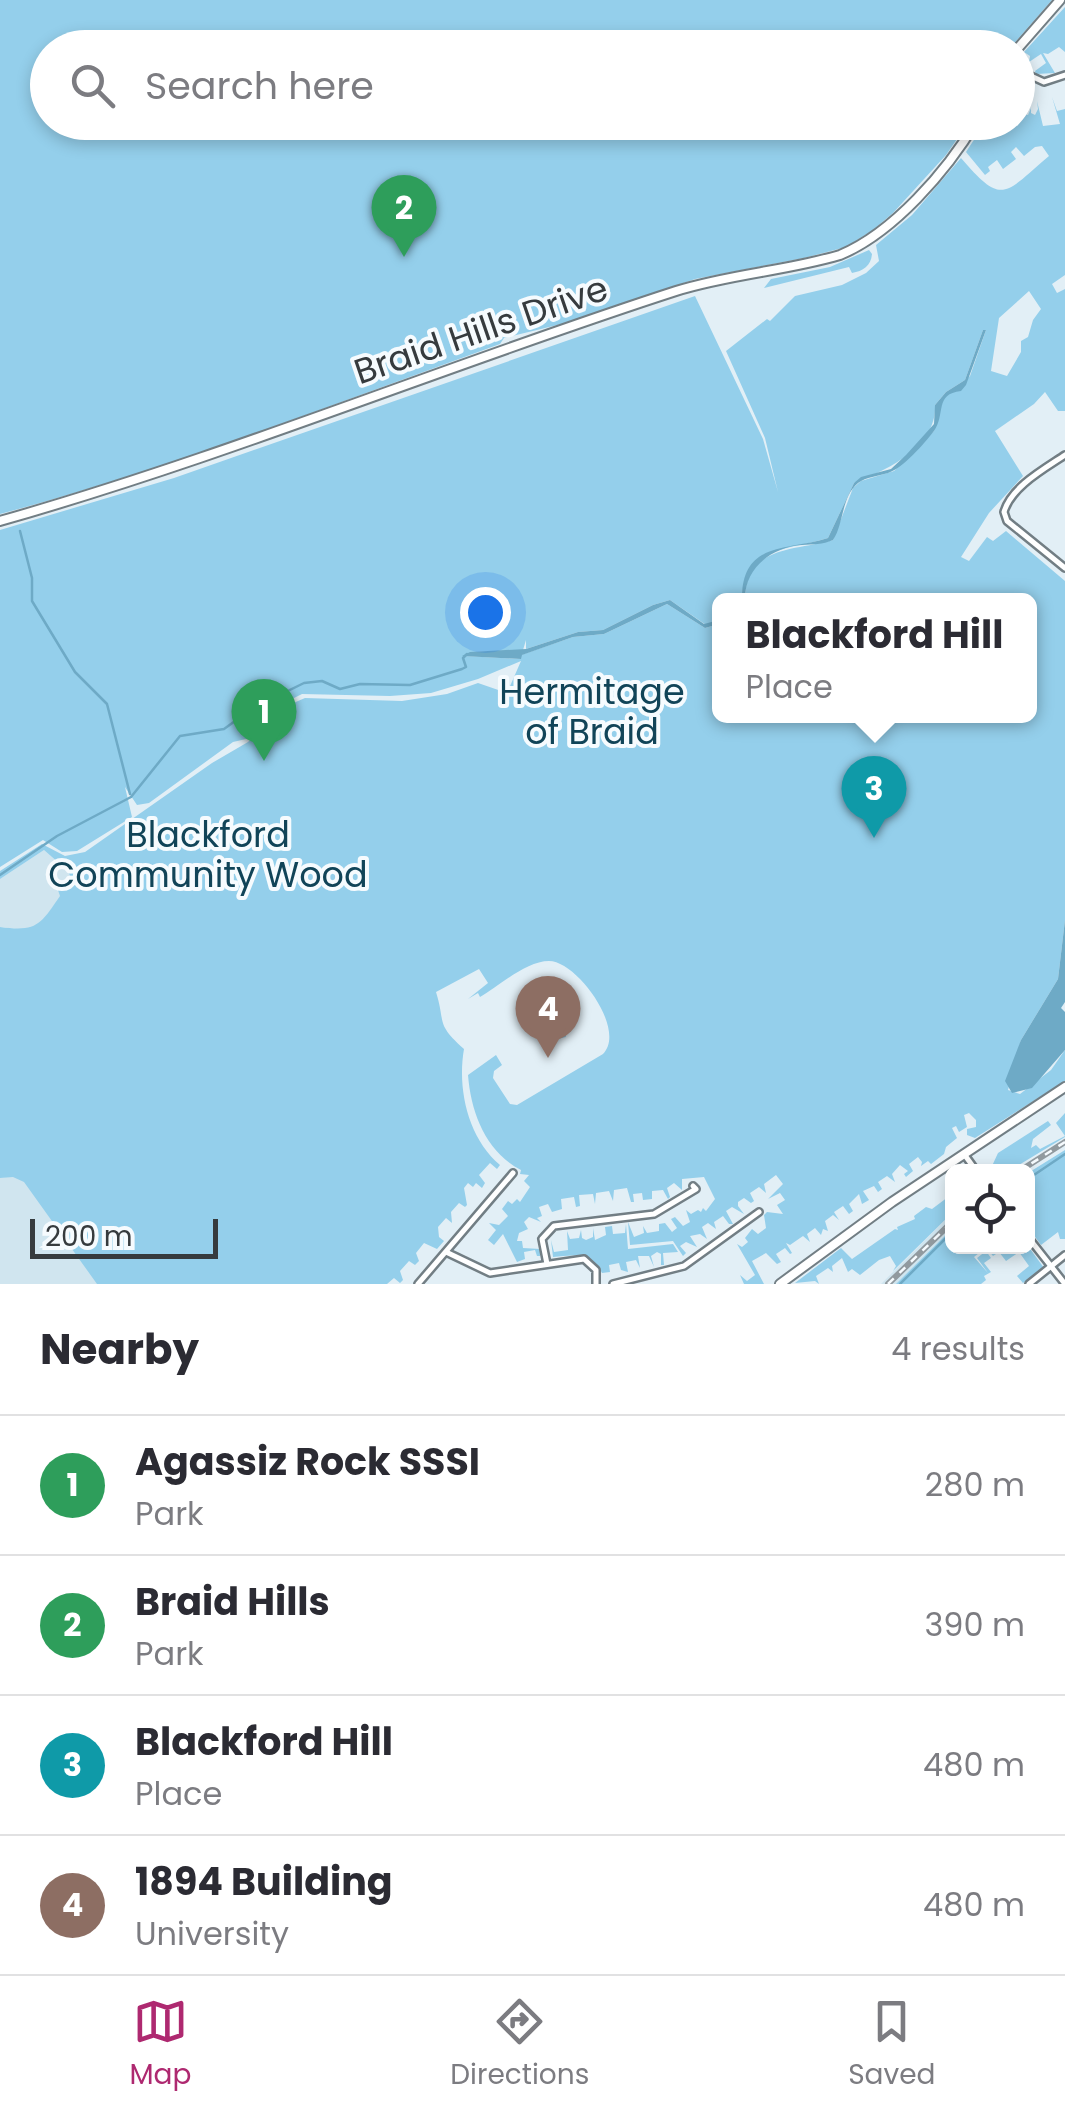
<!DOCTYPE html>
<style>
:root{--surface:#fff;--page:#f7f7f7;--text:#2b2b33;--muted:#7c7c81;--line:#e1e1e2;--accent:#ae2970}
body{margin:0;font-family:Poppins,sans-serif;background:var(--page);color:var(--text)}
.controls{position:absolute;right:30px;bottom:30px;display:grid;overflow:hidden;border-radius:15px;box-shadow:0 5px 15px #0003}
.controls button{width:90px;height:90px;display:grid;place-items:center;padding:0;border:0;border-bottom:2px solid var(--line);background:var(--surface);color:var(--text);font:50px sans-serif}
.scale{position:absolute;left:30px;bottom:25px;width:188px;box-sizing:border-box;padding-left:10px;border:5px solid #363b3e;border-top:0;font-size:28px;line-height:35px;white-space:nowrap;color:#363b3e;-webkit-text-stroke:8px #f6fbfe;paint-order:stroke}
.you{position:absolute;left:485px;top:612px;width:35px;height:35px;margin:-25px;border:8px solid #fff;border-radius:50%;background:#1a73e8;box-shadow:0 0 0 15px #1a73e833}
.badge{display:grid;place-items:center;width:65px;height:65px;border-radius:50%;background:var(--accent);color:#fff;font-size:32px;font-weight:700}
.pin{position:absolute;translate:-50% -82px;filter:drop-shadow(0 2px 5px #0008)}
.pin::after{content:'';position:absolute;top:52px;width:35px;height:30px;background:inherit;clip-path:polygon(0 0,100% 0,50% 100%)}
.popup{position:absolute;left:712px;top:593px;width:325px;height:130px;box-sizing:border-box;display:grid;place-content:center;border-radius:15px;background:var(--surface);filter:drop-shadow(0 2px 8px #0005);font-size:32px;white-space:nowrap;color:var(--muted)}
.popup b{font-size:38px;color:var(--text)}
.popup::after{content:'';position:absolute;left:50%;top:100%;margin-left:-20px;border:20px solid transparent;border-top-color:var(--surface)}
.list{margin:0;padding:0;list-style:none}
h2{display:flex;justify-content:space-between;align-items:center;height:130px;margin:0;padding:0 40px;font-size:42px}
h2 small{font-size:32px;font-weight:400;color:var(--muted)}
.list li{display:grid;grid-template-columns:65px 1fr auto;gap:30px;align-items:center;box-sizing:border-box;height:140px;padding:0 40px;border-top:2px solid var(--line)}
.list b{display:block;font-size:38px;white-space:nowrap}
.list p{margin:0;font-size:32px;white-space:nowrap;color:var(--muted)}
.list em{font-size:32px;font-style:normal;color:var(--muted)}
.icon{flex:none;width:55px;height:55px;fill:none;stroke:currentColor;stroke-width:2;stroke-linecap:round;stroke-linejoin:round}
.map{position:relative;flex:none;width:1065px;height:1284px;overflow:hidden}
.search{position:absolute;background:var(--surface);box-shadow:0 5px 15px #0003;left:30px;right:30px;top:30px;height:110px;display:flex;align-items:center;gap:25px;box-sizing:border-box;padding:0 35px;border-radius:55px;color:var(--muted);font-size:38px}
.sheet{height:690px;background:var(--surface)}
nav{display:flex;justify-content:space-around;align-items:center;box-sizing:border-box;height:140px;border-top:2px solid var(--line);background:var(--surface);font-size:28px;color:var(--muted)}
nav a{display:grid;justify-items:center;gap:5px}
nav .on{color:var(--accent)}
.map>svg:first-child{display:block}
.built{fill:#d0e5ef}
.green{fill:#94cfeb;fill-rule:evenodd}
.water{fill:#6eaac6}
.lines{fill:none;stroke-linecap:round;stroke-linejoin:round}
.stream{stroke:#6eaac6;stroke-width:2.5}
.street-casing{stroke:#727e84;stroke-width:10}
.secondary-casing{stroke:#727e84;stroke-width:12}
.street{stroke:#fff;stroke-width:5}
.secondary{stroke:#fff;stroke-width:8}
.rail-casing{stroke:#919a9f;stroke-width:6}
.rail{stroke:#f6fbfe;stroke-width:2.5;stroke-dasharray:8;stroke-linecap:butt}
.labels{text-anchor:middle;stroke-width:8;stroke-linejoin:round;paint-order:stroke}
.street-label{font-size:35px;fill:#363b3e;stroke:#f6fbfe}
.park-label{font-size:35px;fill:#114458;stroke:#f6fbfe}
</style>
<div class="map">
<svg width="1065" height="1284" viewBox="0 0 1065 1284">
<rect width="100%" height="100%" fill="#e2eff6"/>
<g class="built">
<path d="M44,850L68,871L72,881L41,923L25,930L0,927V879Z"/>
<path d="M13,1176L24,1181L47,1209L104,1284H0V1178Z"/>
<path d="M952,1213V1232L900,1284H881Z"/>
</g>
<g class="green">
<path d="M0,0H1052L1011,47L48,48V122L968,123L946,155L893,213L873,230L846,247L804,258L695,279L578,320L504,338L500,344C334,404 170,469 0,514Z"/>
<path d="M1065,7V52L1059,47L1048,54L1043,53L1055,73L1036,74L1035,71L1046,63L1041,54L1029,62L1030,56L1024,52Z"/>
<path d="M1052,97L1057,111L1065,109V275L1052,284L1057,293L1065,289V411H1058L1045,392L1034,404L995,431L1023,476L989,513L961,557L969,561L987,537L993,541L1006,531L1065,581V920L1058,979L1021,1040L1008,1090L1020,1094L1051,1070L1065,1050V1081L975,1138L967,1135V1129L976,1127V1120L969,1113L964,1115L967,1127L959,1132L956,1126L952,1128L957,1138L946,1147L944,1154L931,1164L928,1161L921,1166L922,1162L918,1157L909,1164L913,1171L906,1177L904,1174L908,1171L900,1165L892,1174L895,1182L887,1176L878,1182L882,1189L878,1192L874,1186L863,1191L869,1200L862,1204L859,1194L849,1204L853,1211L849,1214L843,1206L834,1212L839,1220L833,1215L825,1221L828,1231L823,1229L821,1235L815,1228L807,1234L810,1242L803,1236L790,1245L786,1243L792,1253L790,1254L785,1248L776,1254L781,1262L777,1264L766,1253L752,1261L764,1284H744L740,1275L747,1281L755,1275L737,1244L742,1247L748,1242L745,1238L752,1229L758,1234L766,1228L764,1215L767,1212L783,1214L777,1205L785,1200L780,1193L768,1199L783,1184L776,1175L764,1184L766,1193L759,1187L750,1193L754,1201L751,1203L744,1198L738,1202V1206L744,1214L732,1207L726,1211L733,1224H729L723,1216L714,1222L716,1229L708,1223L702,1227L707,1239L700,1234L690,1236L697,1247L686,1242L680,1246L686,1253L683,1256L673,1241L630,1245L628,1222L634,1237L644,1233L643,1226L647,1233L659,1231V1224L665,1223L672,1232L677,1228L671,1219L675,1217L683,1226L690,1222L686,1210L691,1214L698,1210L701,1212L703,1208L706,1211L715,1199L704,1177L682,1179V1190L674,1183L667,1188L670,1197L668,1199L663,1190L652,1191V1199L643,1200L642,1193L633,1194L634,1202H631L627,1188L614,1190L613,1201L609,1191L596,1193L595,1204L593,1194L579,1195L580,1206L576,1207L574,1197L561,1199L562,1209L552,1212L548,1204L539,1207L542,1216L537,1218L541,1222L529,1217L524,1222L528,1229L519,1233L517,1241H522L523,1248L540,1249V1256H537L535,1250L524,1252L525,1259L517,1262L503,1234L494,1245L488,1240L496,1230L489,1223L499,1225L508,1216L502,1209L508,1201L512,1204L517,1199L520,1202L530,1187L524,1181L529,1175L520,1174L521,1170C486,1152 471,1113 468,1075L496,1055L502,1065L494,1071L493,1078L510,1104L517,1105L603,1054C627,1030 577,961 549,961C526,961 499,986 480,997L478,993L468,999L488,983L479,969L436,992C446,1024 435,1023 464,1049C457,1089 468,1138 500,1165L497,1169L490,1163L479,1175L485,1183L482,1188L476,1183L473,1187L468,1183L464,1188L467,1205L465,1207L459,1203L451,1212L452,1223L446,1218L438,1227L439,1237L444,1241L437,1249L424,1243L416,1253L419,1261L415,1265L409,1261L400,1271L403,1280L400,1283L394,1278L387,1284H97L24,1182L13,1177L0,1178V927C37,932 40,925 60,896L58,890L72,881L68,871L44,850L0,879V871L42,844L65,856L85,852L212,763L248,742L284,707L305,698L402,701L447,694L478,683L507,693L521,661L478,679L431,693L390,696L302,694L282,704L246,739L233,742L149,803L137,805L125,787L132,817L77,851L62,852L43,840L0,867V530L174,478L695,296L763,439L778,492L765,438L726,351L767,319L770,321L795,296L842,285L866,273L879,261L876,245L912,215L961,158C1003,207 1004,194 1049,156L1042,146L1035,147L1024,156L1016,147L1011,152L1016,159L1003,169L997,160L988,167L990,171L985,175L966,152L985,123L1018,122V109L1021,117L1024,114L1028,115L1031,108V113L1035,115L1038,109L1037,101L1043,126L1060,124ZM1029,291L1041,309L1033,320L1028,337L1021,341V352L1007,376L991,371L999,318ZM983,330H986L970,376L943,399L934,431L894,471L861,481L853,488L833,540C795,551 745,545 745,600H1029V716H719V624L705,628L667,604L604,634L573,637L521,655L520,659L464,656L474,652L523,650L526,640V649L578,632L603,630L653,605L670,600L706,625L719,620V600H742C743,545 788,551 828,538L854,483C887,470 937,447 935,405L946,392L965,380Z"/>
<path d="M869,250L872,254C871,266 863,271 852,273L849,267L764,288L771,279L830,267Z"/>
<path d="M571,1004L579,1015L564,1024L566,1037L548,1041L540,1029L541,1022Z"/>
<path d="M1065,1113V1137L1009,1171H984L981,1167L985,1164L992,1166L998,1153L1048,1121L1051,1125L1033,1139L1031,1148L1036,1145L1040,1149L1065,1136L1056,1123Z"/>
<path d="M1065,1150V1239H1060L1058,1232L1041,1245L1028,1227V1173Z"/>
<path d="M952,1194V1213L893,1271L896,1266L890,1256L879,1260L860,1275L852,1269L848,1272L842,1258L832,1266L833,1272L828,1268L816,1276L819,1284L815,1281L795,1283L841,1248L852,1259L895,1229L898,1230L897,1227L915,1219L914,1216L926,1207L932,1209Z"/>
<path d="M626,1224L628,1249L673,1244L678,1252L663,1253L664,1265H661V1254L657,1252L651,1256L654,1267L649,1256H638L640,1268L636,1260L626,1262L628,1272L621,1270L619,1263L609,1265L610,1272L602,1273C591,1252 575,1255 553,1257L551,1240L554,1252L568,1250L567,1231L570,1239L579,1238L581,1230L582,1238L586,1240L593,1237V1228L595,1240L606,1235L605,1227L612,1226L613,1234L625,1233Z"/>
<path d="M952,1229V1246L982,1247L984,1249L974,1257L988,1273L977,1258L986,1251L991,1258L984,1263L991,1272L984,1276L986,1280L981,1284H896Z"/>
<path d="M1028,1246L1044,1268L1023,1283L1017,1276L1029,1266L1019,1252L1006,1261L999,1252L993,1256L988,1250L992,1247L1000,1250L1005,1247Z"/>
</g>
<g class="water">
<path d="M983,330H986L966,385L961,391C934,394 946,414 934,431C924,444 903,468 888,473C878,476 866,477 858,483C841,497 844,524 833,540C822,545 814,544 802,545C771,547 744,569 745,600H742C741,540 789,551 828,538L854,483L861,477L891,469L906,455L934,424L935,405L946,392L965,380Z"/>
<path d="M670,600L704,624L719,620V624L705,628L667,604L604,634L573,637L522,655L521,659L462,656L470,652L526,649L578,632L603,630L653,605Z"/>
<path d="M1065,920V1002L1061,1008L1065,1012V1050L1032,1088L1012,1093L1005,1081L1021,1040L1058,979Z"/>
</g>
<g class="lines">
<g class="stream">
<path d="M20,531L32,578V601L75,672L107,704L130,794"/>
<path d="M0,875L57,836L131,797L180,736L224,729L253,708L304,683L322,681L340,689L360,684L410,685L462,669L466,667L463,658L467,654"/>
<path d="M1028,1179L1065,1154"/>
<path d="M900,1284L952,1232"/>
</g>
<g class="street-casing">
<g id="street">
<path d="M1018,70L1044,82L1065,75"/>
<path d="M1065,455C1044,469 1011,487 1004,512L1007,521L1065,568"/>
<path d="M964,1154L977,1172"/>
<path d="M1028,1237L1065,1284"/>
<path d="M446,1252L490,1273L584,1259L596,1270V1284"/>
<path d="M547,1264L542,1239L554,1226L654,1214L696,1189L693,1186"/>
<path d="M418,1284L513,1173"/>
<path d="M613,1284L684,1266L759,1212"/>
<path d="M1029,1284L1065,1255"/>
</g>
</g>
<g class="secondary-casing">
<g id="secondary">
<path d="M1018,48L1060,0"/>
<path d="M0,521C229,456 450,364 676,291C730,274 786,271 840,255C893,233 947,171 976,122"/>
<path d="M780,1284L892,1202L1065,1087"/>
</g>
</g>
<use href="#street" class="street"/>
<use href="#secondary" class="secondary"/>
<g class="rail-casing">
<g id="rail">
<path d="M1018,1172L1065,1142"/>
<path d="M888,1284L952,1222"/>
</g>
</g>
<use href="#rail" class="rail"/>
</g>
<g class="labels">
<g class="street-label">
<text transform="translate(481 330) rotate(-19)" y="12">Braid Hills Drive</text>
</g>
<g class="park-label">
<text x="592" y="704">Hermitage<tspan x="592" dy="40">of Braid</tspan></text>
<text x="208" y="847">Blackford<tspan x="208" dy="40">Community Wood</tspan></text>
</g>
</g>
</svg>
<div class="controls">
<button><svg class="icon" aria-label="locate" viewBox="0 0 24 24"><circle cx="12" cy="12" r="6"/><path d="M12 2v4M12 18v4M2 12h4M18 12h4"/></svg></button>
</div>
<div class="scale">200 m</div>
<div class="you"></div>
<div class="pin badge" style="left:264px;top:761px;background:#2e9e5b">1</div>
<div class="pin badge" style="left:404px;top:257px;background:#2e9e5b">2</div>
<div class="pin badge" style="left:874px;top:838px;background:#0f9aa8">3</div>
<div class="popup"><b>Blackford Hill</b>Place</div>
<div class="pin badge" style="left:548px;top:1058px;background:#8d6e63">4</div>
<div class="search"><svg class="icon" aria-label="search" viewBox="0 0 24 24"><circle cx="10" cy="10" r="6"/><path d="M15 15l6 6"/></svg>Search here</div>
</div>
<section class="sheet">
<h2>Nearby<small>4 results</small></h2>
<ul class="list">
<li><span class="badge" style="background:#2e9e5b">1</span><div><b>Agassiz Rock SSSI</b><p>Park</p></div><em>280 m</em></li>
<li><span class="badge" style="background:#2e9e5b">2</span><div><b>Braid Hills</b><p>Park</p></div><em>390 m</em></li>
<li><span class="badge" style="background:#0f9aa8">3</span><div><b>Blackford Hill</b><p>Place</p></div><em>480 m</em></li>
<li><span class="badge" style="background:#8d6e63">4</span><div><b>1894 Building</b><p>University</p></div><em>480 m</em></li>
</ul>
</section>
<nav>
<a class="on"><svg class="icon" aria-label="map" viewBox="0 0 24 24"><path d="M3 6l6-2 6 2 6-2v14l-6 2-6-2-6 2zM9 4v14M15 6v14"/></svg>Map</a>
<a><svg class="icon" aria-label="directions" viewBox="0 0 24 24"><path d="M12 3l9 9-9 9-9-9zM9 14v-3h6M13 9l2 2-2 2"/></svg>Directions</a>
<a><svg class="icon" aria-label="saved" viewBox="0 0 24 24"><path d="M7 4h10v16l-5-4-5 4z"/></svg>Saved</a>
</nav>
